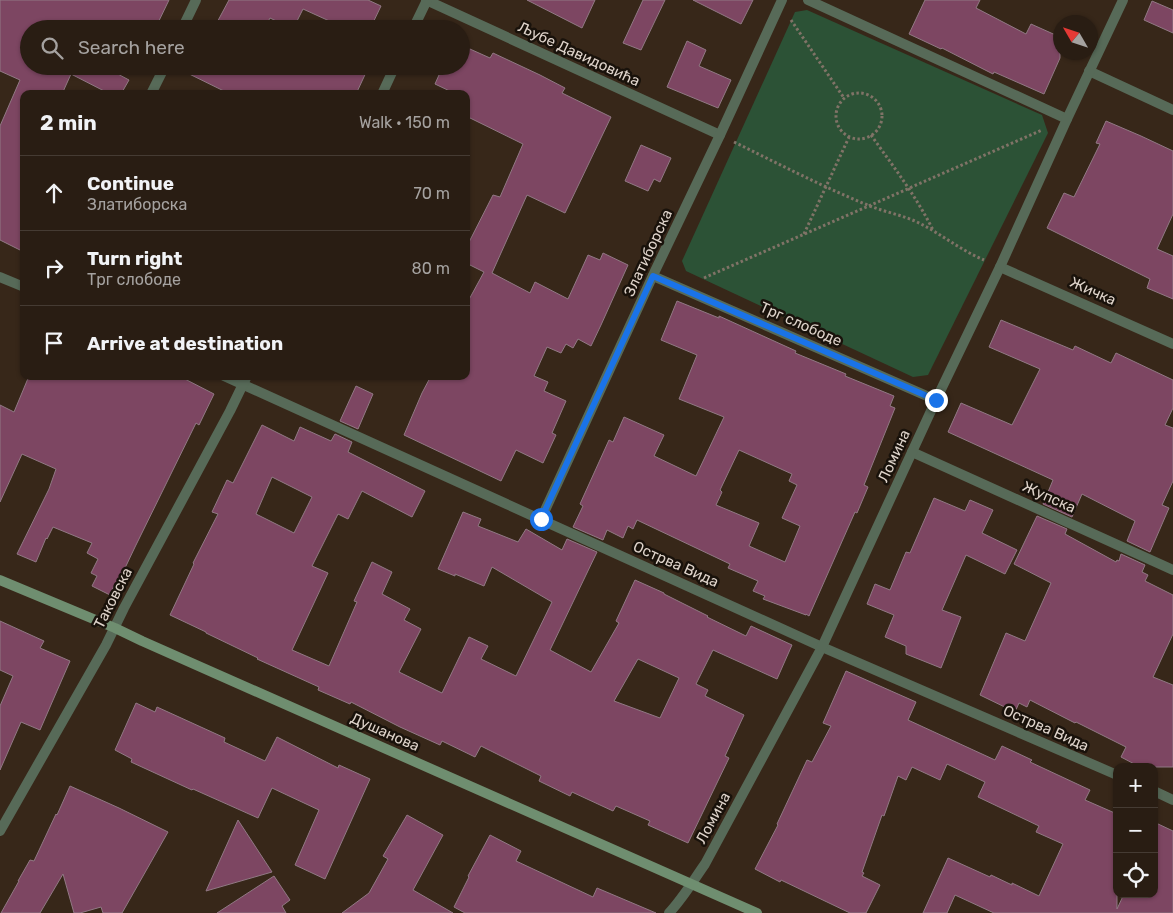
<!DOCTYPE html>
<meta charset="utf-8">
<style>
:root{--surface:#291d13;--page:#31261c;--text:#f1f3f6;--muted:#a5a2a0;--line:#453b33}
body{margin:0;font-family:Rubik,sans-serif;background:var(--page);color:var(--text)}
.controls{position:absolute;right:15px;bottom:15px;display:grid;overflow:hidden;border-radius:10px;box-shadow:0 1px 4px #0004}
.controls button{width:45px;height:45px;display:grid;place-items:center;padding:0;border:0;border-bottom:1px solid var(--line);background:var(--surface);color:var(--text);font:25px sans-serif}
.compass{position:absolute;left:1053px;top:15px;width:45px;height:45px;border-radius:50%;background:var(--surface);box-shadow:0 1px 4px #0004;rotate:309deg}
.stop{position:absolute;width:15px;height:15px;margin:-11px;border:4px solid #1a73e8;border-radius:50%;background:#fff}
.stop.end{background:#1a73e8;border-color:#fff;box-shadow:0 1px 5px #0008}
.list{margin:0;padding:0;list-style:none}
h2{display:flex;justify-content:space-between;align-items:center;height:65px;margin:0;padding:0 20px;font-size:21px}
h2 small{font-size:16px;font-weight:400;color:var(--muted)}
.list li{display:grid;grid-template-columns:32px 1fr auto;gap:15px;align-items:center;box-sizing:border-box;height:75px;padding:0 20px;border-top:1px solid var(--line)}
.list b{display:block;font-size:19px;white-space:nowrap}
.list p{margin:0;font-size:16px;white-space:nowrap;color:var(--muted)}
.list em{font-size:16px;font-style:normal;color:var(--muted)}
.icon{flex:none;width:28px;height:28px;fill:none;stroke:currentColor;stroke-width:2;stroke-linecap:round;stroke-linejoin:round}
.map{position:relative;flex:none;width:1173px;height:913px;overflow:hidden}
.search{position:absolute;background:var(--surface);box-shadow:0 1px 4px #0004;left:20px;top:20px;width:450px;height:55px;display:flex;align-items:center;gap:12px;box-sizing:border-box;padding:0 18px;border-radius:28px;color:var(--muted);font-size:19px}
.panel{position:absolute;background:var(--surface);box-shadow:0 1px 4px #0004;left:20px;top:90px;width:450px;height:290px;border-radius:10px}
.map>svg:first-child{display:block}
.green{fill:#2c5236}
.building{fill:#7d4662;stroke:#917984;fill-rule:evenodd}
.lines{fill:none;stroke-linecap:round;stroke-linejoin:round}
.path{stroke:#807367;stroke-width:3;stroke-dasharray:2.5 2.5;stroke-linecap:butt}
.minor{stroke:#576a58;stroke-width:10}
.tertiary{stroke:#576a58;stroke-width:10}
.secondary{stroke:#6f8e70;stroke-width:10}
.route{stroke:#1a73e8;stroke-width:6}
.labels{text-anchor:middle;stroke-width:5;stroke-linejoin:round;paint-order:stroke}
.street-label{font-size:15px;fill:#ded3ca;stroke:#19120b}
</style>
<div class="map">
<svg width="1173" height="913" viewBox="0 0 1173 913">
<rect width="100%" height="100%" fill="#372719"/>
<path class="green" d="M807,10L1042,115L1048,133L928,375L913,377L686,271L682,261L795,12Z"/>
<g class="building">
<path d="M0,0H169L155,29H29V66H113L116,68L114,72L129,80L121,94H110L71,74L62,94H24V252L0,240V126L20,80L0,71Z"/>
<path d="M229,0H368L381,6L370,29H347L303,9L293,29L270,18L264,29H215L214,28Z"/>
<path d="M527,0H595L582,28Z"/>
<path d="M643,0H665L641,50L623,43Z"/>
<path d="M693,0H753L741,24Z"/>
<path d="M925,0H980L976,8L1026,34L1031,24L1060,37V58L1044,94L994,72L993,74L942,48L941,49L909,34Z"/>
<path d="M1152,1L1173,10V33L1144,20Z"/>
<path d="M687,41L706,50L699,66L731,80L718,108L667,87Z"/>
<path d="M461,45L490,58L493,53L540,75L565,88L562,93L611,117L565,213L527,195L492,273L530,293L535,282L568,299L588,255L600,260L603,253L628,265L601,325L591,346L578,339L573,348L566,344L561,353L547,347L534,376L548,382L544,391L566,401L552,433L556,435L543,463L516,450L501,481L404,435L422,393L431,376H466V305L484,272L466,263V248L493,195L500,197L523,144L466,116V94H456L435,84L443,66H461Z"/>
<path d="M173,66H369L356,94H230Z"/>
<path d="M1106,121L1141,136L1173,151V214L1157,249L1173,256V299L1147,288L1150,279L1047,228L1064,193L1074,197L1100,144L1096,143Z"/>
<path d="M641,145L671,158L660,182L654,179L648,191L625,181Z"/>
<path d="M677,301L719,318V316L796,351L795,353L846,374L845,376L894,396L890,406L895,408L864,485L868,487L857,513L855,512L809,616L806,614V615L763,599L765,596L753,591L758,581L728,568L730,564L637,520L633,529L628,526L623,538L607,530L603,540L573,527L583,506L580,504L609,440L613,442L624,417L664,435L654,456L696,476L724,417L679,399L697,355L661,340ZM739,450L792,474L789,481L797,485L782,518L800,526L785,562L749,546L759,523L716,505L722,492L720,490Z"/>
<path d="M1001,320L1073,350L1075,346L1111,363L1116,353L1173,380V408L1165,425L1173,428V481L1162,505L1169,508L1150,552L1127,541L1135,521L1082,494L1072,517L1043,504L1053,480L948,432L961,403L1012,425L1040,369L989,347Z"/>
<path d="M29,376H179L214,394L199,425L196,423L135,547L125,568L131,571L122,590L114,586L110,595L92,586L97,576L91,573L98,559L87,553L92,543L53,527L47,539L46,538L36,562L17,554L49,489L56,469L22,454L0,502V405L14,412Z"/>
<path d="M356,386L373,394L358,429L340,421Z"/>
<path d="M262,425L294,441L300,427L331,441L335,434L352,442L348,452L425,491L412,517L362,491L348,519L338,514L312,566L328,573L292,650L329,666L357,602L354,601L372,562L392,572L382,594L410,609L404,620L421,629L399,672L442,693L469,637L488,646L481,659L516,676L552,602L492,567L484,586L455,574V576L438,569L463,512L481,519L478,526L518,542L526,529L562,550L567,539L597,552L550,650L591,672L619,623L616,621L635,580L664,593V594L708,616L707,617L746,636L751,626L792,645L777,679L713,650L696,684L708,690L705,696L744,715L725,756L729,758L688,843L648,825L650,821L616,806L613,811L572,792L570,796L539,781L541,776L481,746L475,757L442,741L440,745L400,727L351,702L350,704L318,690L319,687L257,659L258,658L206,633V632L170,615L194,564L193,563L218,514L212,512L227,480L233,483ZM272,477L312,497L294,533L256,514ZM638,659L679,678L660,718L614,701Z"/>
<path d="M934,498L965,511L970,500L993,510L982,533L1017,550L1005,574L966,555L942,610L961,617L941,668L906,654V646L885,637L894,615L867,604L875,584L890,590L906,552L910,553Z"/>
<path d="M1037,516L1067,529L1065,534L1116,562L1117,560L1119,561L1121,554L1145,565L1142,572L1148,575L1145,581L1173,595V634L1153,677L1173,685V767H1140L1121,757L1126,747L1076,722L1075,723L1030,700L1027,707L1019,703L1015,712L980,695L1006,633L1025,641L1051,583L1014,564Z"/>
<path d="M0,621L44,641L40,648L70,661L40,730L21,722L0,770V706L13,676L0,670Z"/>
<path d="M846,671L916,702L908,720L995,760L1002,746L1032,760L1030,762L1090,790L1085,800L1117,814V909L1124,894H1154V828L1156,823L1173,831V913H994L955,895L947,913H923L948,858L990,877L991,875L1012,885V883L1039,896L1063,844L1036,832L1039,826L978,797L985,782L947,764L940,780L912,767L906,780L898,776L884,816L882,815L862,872L864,873L862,876L880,885L866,913H850L781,880L780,882L755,869L778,825L777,824L807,760L812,762L831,726L823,723Z"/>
<path d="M136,703L155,712L157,707L225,738L224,742L265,761L277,737L338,768L339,765L370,779L325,879L295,865L319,810L272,788L258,818L193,789L192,790L131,762L132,759L115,750Z"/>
<path d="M70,786L119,808L168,832L122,913H103L101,907L80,913H74L63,874L40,913H1L19,881H18L30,860L34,861L56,814L57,815Z"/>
<path d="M407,815L443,835L413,890L453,913H342L369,893L388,859L383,856Z"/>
<path d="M238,820L272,872L206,891Z"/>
<path d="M490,835L521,851L516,861L593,897L597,888L656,913H465L454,907L469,877L468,876Z"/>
<path d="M274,876L290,900L282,906L286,913H217Z"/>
</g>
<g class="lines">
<g class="path">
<path d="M791,20L844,98"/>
<circle cx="859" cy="116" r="23"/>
<path d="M871,135C893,166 916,196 933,230"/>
<path d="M734,142C779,164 823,187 870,206C885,212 902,215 917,222C940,233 960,250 984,260"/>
<path d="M804,234L849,137"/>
<path d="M704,278L1042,130"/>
</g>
<g class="minor">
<path d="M426,0L720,135"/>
<path d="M808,0L1067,119"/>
<path d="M182,29L196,0"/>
<path d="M1089,71L1173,110"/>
<path d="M151,94L165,66"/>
<path d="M1000,267L1173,344"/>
<path d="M653,276L936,400"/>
<path d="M0,277L24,287"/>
<path d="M224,376L822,647L1117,775"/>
<path d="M912,452L1173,570"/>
<path d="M541,519L655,271L720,135L782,0"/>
<path d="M1154,791L1173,800"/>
<path d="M669,913C683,898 693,881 705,864L822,647L936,400L1000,267L1067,119L1123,0"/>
</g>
<g class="tertiary">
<path d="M413,29L427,0"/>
<path d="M382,94L395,66"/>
<path d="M0,831L106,645L124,608L230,411L247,376"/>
</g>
<path class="secondary" d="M0,580L115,628L142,641L757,913"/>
</g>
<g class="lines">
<path class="route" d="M541,519L653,276L936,400"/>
</g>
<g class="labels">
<g class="street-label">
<text transform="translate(579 54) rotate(25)" y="5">Љубе Давидовића</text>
<text transform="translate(648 253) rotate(-65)" y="5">Златиборска</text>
<text transform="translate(1093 291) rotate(24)" y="5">Жичка</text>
<text transform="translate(801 324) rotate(24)" y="5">Трг слободе</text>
<text transform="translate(894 456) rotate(-65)" y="5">Ломина</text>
<text transform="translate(1049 497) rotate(24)" y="5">Жупска</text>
<text transform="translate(676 564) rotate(24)" y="5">Острва Вида</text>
<text transform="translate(113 598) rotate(-63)" y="5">Таковска</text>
<text transform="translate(1046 728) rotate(24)" y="5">Острва Вида</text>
<text transform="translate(385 732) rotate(24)" y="5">Душанова</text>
<text transform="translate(713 818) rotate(-62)" y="5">Ломина</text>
</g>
</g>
</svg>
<div class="controls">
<button>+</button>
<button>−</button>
<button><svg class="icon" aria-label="locate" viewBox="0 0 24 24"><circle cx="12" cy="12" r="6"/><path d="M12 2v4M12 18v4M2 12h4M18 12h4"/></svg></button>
</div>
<svg class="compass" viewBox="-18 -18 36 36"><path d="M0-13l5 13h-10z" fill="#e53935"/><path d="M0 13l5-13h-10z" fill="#a5a2a0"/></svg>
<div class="stop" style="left:541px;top:519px"></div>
<div class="stop end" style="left:936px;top:400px"></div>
<div class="search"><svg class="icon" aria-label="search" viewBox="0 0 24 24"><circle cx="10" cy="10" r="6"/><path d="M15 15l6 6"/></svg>Search here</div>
<section class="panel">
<h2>2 min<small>Walk · 150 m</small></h2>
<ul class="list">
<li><svg class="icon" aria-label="ahead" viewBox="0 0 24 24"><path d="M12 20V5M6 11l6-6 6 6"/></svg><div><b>Continue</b><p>Златиборска</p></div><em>70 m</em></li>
<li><svg class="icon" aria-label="right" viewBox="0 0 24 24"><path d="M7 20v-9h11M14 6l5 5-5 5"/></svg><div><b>Turn right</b><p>Трг слободе</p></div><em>80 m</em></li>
<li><svg class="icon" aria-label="arrive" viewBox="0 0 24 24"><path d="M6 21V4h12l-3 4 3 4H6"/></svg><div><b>Arrive at destination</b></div></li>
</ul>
</section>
</div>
